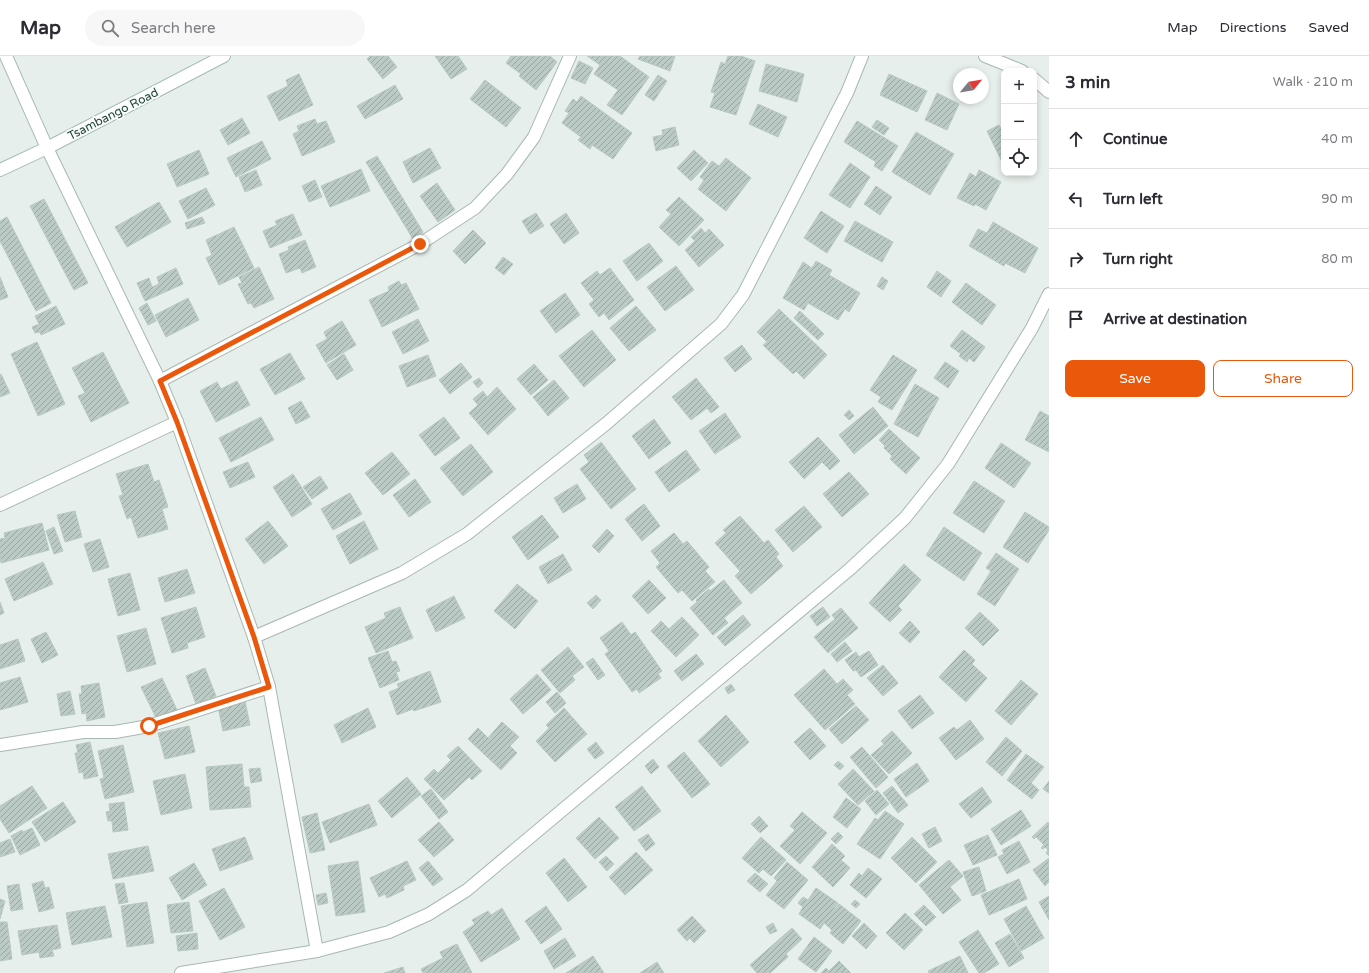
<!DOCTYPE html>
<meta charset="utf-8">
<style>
:root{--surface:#fff;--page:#f7f7f7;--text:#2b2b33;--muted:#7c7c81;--line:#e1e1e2;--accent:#ea580c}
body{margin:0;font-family:"Varela Round",sans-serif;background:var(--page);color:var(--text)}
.controls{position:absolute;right:12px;top:12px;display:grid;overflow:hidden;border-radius:8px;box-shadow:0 2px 6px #0003}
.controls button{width:36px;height:36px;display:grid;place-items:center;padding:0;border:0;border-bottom:1px solid var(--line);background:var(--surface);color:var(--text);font:20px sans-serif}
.compass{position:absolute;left:953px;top:12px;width:36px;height:36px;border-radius:50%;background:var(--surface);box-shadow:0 2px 6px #0003;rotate:60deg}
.stop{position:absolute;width:12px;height:12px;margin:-9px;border:3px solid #ea580c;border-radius:50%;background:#fff}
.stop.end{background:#ea580c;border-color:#fff;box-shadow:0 1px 4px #0008}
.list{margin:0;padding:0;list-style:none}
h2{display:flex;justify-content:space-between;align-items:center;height:52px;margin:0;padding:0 16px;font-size:17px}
h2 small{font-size:13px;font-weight:400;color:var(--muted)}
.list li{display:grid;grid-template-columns:26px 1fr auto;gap:12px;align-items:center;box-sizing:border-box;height:60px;padding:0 16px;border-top:1px solid var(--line)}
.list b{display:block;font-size:15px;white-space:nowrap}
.list em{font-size:13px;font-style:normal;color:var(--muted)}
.actions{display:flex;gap:8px;padding:12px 16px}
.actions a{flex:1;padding:9px 0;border:1px solid var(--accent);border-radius:8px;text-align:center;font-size:14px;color:var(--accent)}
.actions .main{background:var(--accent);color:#fff}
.icon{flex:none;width:22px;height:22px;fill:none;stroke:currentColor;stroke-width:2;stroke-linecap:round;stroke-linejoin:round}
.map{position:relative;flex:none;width:1049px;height:917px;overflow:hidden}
header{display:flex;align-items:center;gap:24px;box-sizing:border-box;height:56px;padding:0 20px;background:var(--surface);border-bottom:1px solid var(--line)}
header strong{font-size:19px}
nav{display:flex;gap:22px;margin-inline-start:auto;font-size:14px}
.search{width:280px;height:36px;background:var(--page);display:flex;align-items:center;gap:10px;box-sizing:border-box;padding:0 14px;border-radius:22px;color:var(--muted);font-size:15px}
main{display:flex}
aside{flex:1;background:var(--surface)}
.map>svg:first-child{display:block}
.building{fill:url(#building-hatch);stroke:#b8c9c2}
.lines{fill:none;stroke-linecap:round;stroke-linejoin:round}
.street-casing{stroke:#a8b8b2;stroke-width:14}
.secondary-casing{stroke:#a4bbb3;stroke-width:14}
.street{stroke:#fff;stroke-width:12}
.secondary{stroke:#fff;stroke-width:12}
.route{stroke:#ea580c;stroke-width:5}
.labels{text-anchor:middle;stroke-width:4;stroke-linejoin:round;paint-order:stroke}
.street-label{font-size:12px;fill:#24423a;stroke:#f7fbf9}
</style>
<header>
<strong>Map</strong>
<div class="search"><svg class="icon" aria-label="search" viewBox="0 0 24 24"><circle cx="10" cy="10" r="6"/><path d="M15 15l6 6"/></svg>Search here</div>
<nav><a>Map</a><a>Directions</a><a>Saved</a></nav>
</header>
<main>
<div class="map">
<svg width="1049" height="917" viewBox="0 0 1049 917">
<defs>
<pattern id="building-hatch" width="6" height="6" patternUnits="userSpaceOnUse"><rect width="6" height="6" fill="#bbcac4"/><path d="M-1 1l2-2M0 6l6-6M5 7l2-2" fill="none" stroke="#98a6a0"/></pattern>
</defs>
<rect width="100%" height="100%" fill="#e6efeb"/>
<g class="building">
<path d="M370,0H388L397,11L383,23L367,3Z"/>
<path d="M435,0H458L467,13L451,23Z"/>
<path d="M511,0H541L543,1L544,0H550L557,6L536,34L519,20L521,18L506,7Z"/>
<path d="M587,0H620L649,21L622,59L607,49L618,34L594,18L600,9Z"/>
<path d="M640,0H675L670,15L638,3Z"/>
<path d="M728,0H741L755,5L736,59L710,51L715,37L711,36L721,6L725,8Z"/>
<path d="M579,5L593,12L585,28L571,22Z"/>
<path d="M766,8L804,18L797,46L759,35Z"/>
<path d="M299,18L313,49L279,65L267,40L288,30L286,24Z"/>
<path d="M889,18L927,35L917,56L880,39Z"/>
<path d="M658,19L667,25L654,45L645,39Z"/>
<path d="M485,24L521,52L506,71L470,43Z"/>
<path d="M395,29L403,43L365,63L357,50Z"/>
<path d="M937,37L959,48L947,74L925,64Z"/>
<path d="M581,40L632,77L613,103L592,89L590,93L578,84L581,81L562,67L569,57L565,55L573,43L577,46Z"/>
<path d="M758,48L787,61L778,81L749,68Z"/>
<path d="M242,62L250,77L228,89L220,74Z"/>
<path d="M315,63L317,68L326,65L335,86L302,100L293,78L299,75L297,70Z"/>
<path d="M877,64L889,72L884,79L872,71Z"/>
<path d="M857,65L898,90L882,115L874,110L876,106L844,86Z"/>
<path d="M999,69L1004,78V110L987,75Z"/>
<path d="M675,71L679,89L656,95L653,81L663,79L662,74Z"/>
<path d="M916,76L954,98L930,139L892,116Z"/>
<path d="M262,85L271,103L236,121L227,102Z"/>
<path d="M430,92L441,112L413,127L403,106Z"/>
<path d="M199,94L209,118L177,131L167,108Z"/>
<path d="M694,94L708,107L691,125L677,112Z"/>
<path d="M377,100L423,176L413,183L366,106Z"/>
<path d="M726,102L751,122L726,155L698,133L704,124L700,121L712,105L719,110Z"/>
<path d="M850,107L870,121L850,152L829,139Z"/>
<path d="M361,113L370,135L330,151L321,130Z"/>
<path d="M256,114L262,129L245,136L239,121Z"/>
<path d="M979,114L1001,126L986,154L975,148L974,150L957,142L970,117L976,121Z"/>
<path d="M315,124L322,141L309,146L302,130Z"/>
<path d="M437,127L455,154L438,166L420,140Z"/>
<path d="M876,130L892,141L880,159L864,148Z"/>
<path d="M206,132L215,149L188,163L179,145Z"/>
<path d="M679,141L704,164L679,190L659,171L671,158L666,154Z"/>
<path d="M44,143L88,227L74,234L30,150Z"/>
<path d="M159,146L171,166L127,191L115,171Z"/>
<path d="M821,155L844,170L827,197L804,182Z"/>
<path d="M536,157L544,170L530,178L522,165Z"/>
<path d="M566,157L579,177L564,188L550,168Z"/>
<path d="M293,158L302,179L270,192L263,175L277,169L275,165Z"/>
<path d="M7,161L51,247L36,255L0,185V165Z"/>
<path d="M202,161L205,167L187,173L185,167Z"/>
<path d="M855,165L893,186L882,206L844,185Z"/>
<path d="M993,166L1038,192L1025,217L1005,207L1004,210L969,190L978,173L987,177Z"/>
<path d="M234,171L254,212L219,229L206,202L212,199L206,184Z"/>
<path d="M701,172L705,177L709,173L724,189L699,211L685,194L695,185L691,181Z"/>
<path d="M473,174L486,187L465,208L453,195Z"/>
<path d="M305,184L316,211L302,217L300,212L286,217L279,198L289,194L288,191Z"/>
<path d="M649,187L663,205L637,225L623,205Z"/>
<path d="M503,201L513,208L504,219L495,212Z"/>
<path d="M816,205L832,214L829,219L860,237L849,256L845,253L838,264L808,247L804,254L783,242L803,206L812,212Z"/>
<path d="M676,210L694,234L665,255L647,231Z"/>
<path d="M259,211L274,243L254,252L251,247L248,248L238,228L242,227L239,221Z"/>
<path d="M176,212L183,228L145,245L137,227L149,222L152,231L159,228L157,221Z"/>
<path d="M610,212L634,244L609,264L604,257L599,261L589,248L594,244L581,227L597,215L600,219Z"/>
<path d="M937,215L951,225L941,241L927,231Z"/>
<path d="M0,221L8,241L0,244Z"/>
<path d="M882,221L888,225L883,234L877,230Z"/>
<path d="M399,225L401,229L406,227L419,253L382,271L369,244L389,235L388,231Z"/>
<path d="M966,227L996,249L982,269L952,246Z"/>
<path d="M565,237L580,259L556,277L540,255Z"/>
<path d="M188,242L199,264L166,281L155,259Z"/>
<path d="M147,247L156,265L148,269L139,252Z"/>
<path d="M56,250L65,268L41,279L40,276L35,277L32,271L39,268L35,260Z"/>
<path d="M636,250L656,274L629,295L610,272Z"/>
<path d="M779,253L827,299L804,323L796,315L793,318L763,289L767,286L757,276Z"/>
<path d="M800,255L824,278L818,284L794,262Z"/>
<path d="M418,263L429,285L403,298L392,276Z"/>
<path d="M342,265L356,289L326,307L316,289L327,283L324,276Z"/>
<path d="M592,274L616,304L584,331L559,300Z"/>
<path d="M962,274L985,291L974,306L969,302L967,306L959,300L961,298L950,290Z"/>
<path d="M37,286L65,348L38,360L11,298Z"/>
<path d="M742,289L752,303L735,316L724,302Z"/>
<path d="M103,296L129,347L91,366L78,340L85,337L72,312Z"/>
<path d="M290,297L305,323L275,339L260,313Z"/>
<path d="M344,298L353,314L337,324L327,309Z"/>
<path d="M428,299L436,320L407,331L399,310Z"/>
<path d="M893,299L917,314L892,354L878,346L881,341L870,334Z"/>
<path d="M945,306L959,315L948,332L934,322Z"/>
<path d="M461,307L472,321L450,338L439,324Z"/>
<path d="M534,308L548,324L531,339L517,323Z"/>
<path d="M1,318L10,337L0,341V319Z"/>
<path d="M479,322L483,327L478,332L473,326Z"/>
<path d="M696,322L719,351L711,357L707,352L691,364L672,341Z"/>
<path d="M554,324L569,342L548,360L533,341Z"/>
<path d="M237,325L250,349L216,366L200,335L217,326L221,333Z"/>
<path d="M915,328L939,342L918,381L894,368Z"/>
<path d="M497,331L516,353L488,379L469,357L478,349L473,343L483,335L487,341Z"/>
<path d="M301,345L310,361L296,368L288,352Z"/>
<path d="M873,351L888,370L854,398L839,379Z"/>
<path d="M849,354L854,360L849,364L844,359Z"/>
<path d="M1040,355L1049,360V396L1025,384Z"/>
<path d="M725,357L741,381L715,398L699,375Z"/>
<path d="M261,361L274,384L231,406L219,382Z"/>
<path d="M444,361L460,382L435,400L419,379Z"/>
<path d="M654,363L671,387L649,403L632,380Z"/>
<path d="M889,373L920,402L906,418L890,403L892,400L884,392L885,390L879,384Z"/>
<path d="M818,381L840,405L830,414L822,406L804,423L789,406Z"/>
<path d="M601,386L636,433L611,453L580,413L589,406L584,399Z"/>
<path d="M1001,387L1031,407L1014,432L985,412Z"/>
<path d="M471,388L493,416L463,440L440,412Z"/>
<path d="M686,394L700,414L669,436L655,416Z"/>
<path d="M392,396L410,418L383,439L365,417Z"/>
<path d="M248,406L255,421L230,432L223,416Z"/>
<path d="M148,408L154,426L159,424L168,451L162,453L168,473L138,482L131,461L127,463L119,440L123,439L116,418Z"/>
<path d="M849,416L869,438L842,461L823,438Z"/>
<path d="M293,418L312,448L292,461L273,431Z"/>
<path d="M320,420L328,432L312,443L303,431Z"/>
<path d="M415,423L431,446L409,461L393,439Z"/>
<path d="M974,425L1005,445L984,477L953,457Z"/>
<path d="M577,428L586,443L563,457L554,442Z"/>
<path d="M350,437L362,458L333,474L321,453Z"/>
<path d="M644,448L660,470L642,485L625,463Z"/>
<path d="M804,450L822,471L793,496L775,474Z"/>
<path d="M75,455L82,481L65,486L57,459Z"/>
<path d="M1025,456L1049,471V474L1028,507L1003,491Z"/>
<path d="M542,459L559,481L528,504L512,481Z"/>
<path d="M740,460L764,487L768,484L779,498L776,501L783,510L751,538L735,520L740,515L715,487L726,477L723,474Z"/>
<path d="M268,465L288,490L264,508L245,483Z"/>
<path d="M364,465L378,493L350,508L336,480Z"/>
<path d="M42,467L49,494L1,507L0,501V483L5,482L4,477Z"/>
<path d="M54,471L63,495L54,498L46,475Z"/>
<path d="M944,471L982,497L964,525L926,499Z"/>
<path d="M607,473L614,480L599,497L592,490Z"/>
<path d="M674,477L683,488L687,485L709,511L705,515L715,526L692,545L682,534L678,537L656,511L660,507L651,495Z"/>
<path d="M100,483L109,511L93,516L84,488Z"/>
<path d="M996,497L1019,513L995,550L977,538L991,515L986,512Z"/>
<path d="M563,498L572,514L548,528L539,511Z"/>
<path d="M43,506L53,528L14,545L5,523Z"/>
<path d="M904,508L921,524L898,550L902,554L890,566L869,547Z"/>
<path d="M187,513L195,537L165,546L158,522Z"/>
<path d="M130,517L140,554L118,560L108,523Z"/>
<path d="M649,524L666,542L648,558L632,540Z"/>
<path d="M724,524L742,547L724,562L728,567L713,579L690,552L697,546L696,544L709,533L710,535Z"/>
<path d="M517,528L538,545L515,573L494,555Z"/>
<path d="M596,539L601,544L593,553L587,547Z"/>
<path d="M454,540L465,562L436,576L426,554Z"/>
<path d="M0,546L4,557L0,559Z"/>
<path d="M196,551L205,581L187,587L188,592L172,597L161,562Z"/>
<path d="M400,551L413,582L376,597L365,571L386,562L384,557Z"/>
<path d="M823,551L830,561L817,570L810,560Z"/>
<path d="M841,552L858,572L828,597L814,581L835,563L832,559Z"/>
<path d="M980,556L999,574L983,590L965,572Z"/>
<path d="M743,559L751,569L725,590L717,581Z"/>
<path d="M682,561L699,579L676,601L651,575L661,565L669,573Z"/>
<path d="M910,565L920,576L910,587L899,577Z"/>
<path d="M622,566L631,579L635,576L662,615L658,618L661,622L639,637L637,633L632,636L605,598L609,595L600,582Z"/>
<path d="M146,572L156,608L127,616L117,580Z"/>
<path d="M46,576L58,599L42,607L31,583Z"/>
<path d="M18,583L25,605L0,613V589Z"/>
<path d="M845,586L852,595L837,606L831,598Z"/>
<path d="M568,591L584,611L572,620L575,624L560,637L541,614Z"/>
<path d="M964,594L975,604L972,608L987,622L966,646L939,621Z"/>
<path d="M388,595L392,606L396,605L400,615L396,616L399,624L380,632L368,602Z"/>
<path d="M869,595L878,609L861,621L856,614L853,615L845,604L856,596L859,601Z"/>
<path d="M696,598L704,608L682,625L674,615Z"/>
<path d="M593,602L605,619L598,624L586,607Z"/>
<path d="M883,609L898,627L883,640L867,622Z"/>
<path d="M205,612L216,640L196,648L186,620Z"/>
<path d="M824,613L837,628L843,623L853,634L847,639L855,648L825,674L794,639Z"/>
<path d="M430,615L441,646L414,655L413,653L397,659L389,636L399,632L397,628Z"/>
<path d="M537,618L551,634L523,658L510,643Z"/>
<path d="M20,621L28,646L0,654V627Z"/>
<path d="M162,622L177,654L157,664L141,631Z"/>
<path d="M1021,624L1038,638L1011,669L995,655Z"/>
<path d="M99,627L105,661L87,665L86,657L82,658L79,638H82L81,630Z"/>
<path d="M731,628L735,634L728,638L725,632Z"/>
<path d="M70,635L75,658L61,660L57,638Z"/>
<path d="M557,636L566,647L555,657L546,646Z"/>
<path d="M920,639L934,657L912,673L898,655Z"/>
<path d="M245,645L250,669L223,675L218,651Z"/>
<path d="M856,650L869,664L842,688L829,673Z"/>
<path d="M368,652L376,671L342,687L334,669Z"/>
<path d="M564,652L587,678L555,706L536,685L549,672L546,669Z"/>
<path d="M726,659L749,686L721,711L698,685Z"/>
<path d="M970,664L984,683L956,704L939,682L954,671L957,674Z"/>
<path d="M502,666L519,681L510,690L517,697L501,714L468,683L478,672L488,682Z"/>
<path d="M189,670L195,696L165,703L158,677Z"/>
<path d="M810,672L826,690L810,704L794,686Z"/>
<path d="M892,675L912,697L889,718L871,699L884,688L881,685Z"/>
<path d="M1006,681L1022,695L1002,720L986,706Z"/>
<path d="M90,686L98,720L84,723L83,716L79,717L75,697H78L76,689Z"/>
<path d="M596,686L604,697L595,703L587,693Z"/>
<path d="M123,689L134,736L105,743L100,723L104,722L98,695Z"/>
<path d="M458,690L482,715L472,724L469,721L444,744L424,723L434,713L438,717L451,704L447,700Z"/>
<path d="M862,691L888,721L876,732L850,701Z"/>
<path d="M684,696L710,728L692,742L667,710Z"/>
<path d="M1026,698L1044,711L1031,727L1039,734L1032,743L1007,724Z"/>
<path d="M653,703L659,711L651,718L645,710Z"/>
<path d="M838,705L844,710L840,714L834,709Z"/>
<path d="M917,707L929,725L906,741L894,723Z"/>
<path d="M242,708L244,731H249L251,751L210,754L206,711Z"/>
<path d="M260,712L262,725L251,727L249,713Z"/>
<path d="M853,713L874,735L858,749L838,728Z"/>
<path d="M185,718L192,752L161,759L153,725Z"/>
<path d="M407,721L421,738L392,762L378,745Z"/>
<path d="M1049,725V737L1043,733Z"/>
<path d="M32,730L47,752L9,777L0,763V750Z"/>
<path d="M642,730L661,755L634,775L615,751Z"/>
<path d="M892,730L908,749L898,757L883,737Z"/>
<path d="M982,731L992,746L971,762L959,748Z"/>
<path d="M431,733L448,756L439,763L421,740Z"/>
<path d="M877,734L889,748L876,759L865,745Z"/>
<path d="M846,742L861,753L847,772L833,761Z"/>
<path d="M63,746L76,766L45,786L32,766Z"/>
<path d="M124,746L128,774L113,776L112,765H108L106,756L110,755L109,748Z"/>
<path d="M369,748L377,769L330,787L322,766Z"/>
<path d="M1021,754L1031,770L1001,789L991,773Z"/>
<path d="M885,755L904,768L880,803L857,788L875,762L878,764Z"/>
<path d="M802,756L827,777L800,808L780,790L795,774L790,770Z"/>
<path d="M317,757L325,794L310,797L302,761Z"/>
<path d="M759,760L768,770L760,777L751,768Z"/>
<path d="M599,761L619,782L595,803L576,782Z"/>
<path d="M439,766L454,784L434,801L418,784Z"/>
<path d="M1048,766L1049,767V800L1046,797L1048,794L1045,791L1043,793L1041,792L1044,789L1036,781L1034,783L1032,781Z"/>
<path d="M935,771L942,785L929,792L922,778Z"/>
<path d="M32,772L40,789L20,799L11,780L22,774L23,776Z"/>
<path d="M838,776L843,781L836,788L831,783Z"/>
<path d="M648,778L655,788L646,795L638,784Z"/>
<path d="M988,779L997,799L973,809L964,789Z"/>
<path d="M245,781L253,803L220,815L212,793Z"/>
<path d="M761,781L786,804L771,820L763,813L759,817L742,802Z"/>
<path d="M912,781L937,806L916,827L891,802Z"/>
<path d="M10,783L15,796L0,801V787Z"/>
<path d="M1019,785L1030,806L1007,818L998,801L1004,798L1002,794Z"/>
<path d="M832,788L845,800L841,804L850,812L833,831L812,811Z"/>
<path d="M148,790L154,815L113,823L108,798Z"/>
<path d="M636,796L653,814L625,839L609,821Z"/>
<path d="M606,800L614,808L607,815L599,806Z"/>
<path d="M564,802L587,831L568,846L546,817Z"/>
<path d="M1049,802V826L1045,830L1033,814Z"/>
<path d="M949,804L963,820L950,831L961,844L943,858L919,829Z"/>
<path d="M358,805L365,856L336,860L328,810Z"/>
<path d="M407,805L416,824L403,830L404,834L387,842L385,838L379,841L370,822Z"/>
<path d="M428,805L443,823L433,830L419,812Z"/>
<path d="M787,806L808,824L784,853L766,839L777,825L774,822Z"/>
<path d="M194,807L207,829L182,844L169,822Z"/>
<path d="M979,811L986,835L972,840L963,816Z"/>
<path d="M868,812L882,823L866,842L850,829L859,817L862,820Z"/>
<path d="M755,817L768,828L760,836L747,825Z"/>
<path d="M1019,823L1027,843L989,859L981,839Z"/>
<path d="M43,825L45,832L49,831L54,852L39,856L32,828Z"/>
<path d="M124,827L128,846L119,848L115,828Z"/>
<path d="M19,828L23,853L11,855L7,830Z"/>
<path d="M224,832L245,871L220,884L199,845Z"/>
<path d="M816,832L838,847L820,873L799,858L803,851L798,847L803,841L808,844Z"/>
<path d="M326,837L328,847L318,849L316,839Z"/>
<path d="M1049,840V864L1039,846Z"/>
<path d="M0,843L5,845L0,863Z"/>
<path d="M855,844L860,848L856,852L851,848Z"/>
<path d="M147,846L154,887L127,891L121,850Z"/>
<path d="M189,846L193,875L171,877L167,849Z"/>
<path d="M839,848L861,865L843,888L830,877L832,874L824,867Z"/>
<path d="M924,849L936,861L926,870L914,858Z"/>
<path d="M105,850L112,881L72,889L66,857Z"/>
<path d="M546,850L562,873L541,888L525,865Z"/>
<path d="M1026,850L1044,882L1021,895L1004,863Z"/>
<path d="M502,852L520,883L481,906L463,876L475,868L472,864L488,855L491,859Z"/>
<path d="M905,857L923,874L904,894L886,877Z"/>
<path d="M692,860L706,875L694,887L690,882L687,885L677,874Z"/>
<path d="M0,866H7L12,903L0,905Z"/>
<path d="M773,867L777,875L770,878L766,871Z"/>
<path d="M864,867L877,880L866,893L852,880Z"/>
<path d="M57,869L61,892L52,894L54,900L40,902L39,896L22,899L18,875Z"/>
<path d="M792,872L802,883L786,898L788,901L770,917H757L750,909Z"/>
<path d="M978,874L999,908L984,917H979L959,886Z"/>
<path d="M197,877L198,893L178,895L176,880Z"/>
<path d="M1010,878L1024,902L1009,911L995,887Z"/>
<path d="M814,881L832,895L816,916L798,903Z"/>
<path d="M565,882L576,900L554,913L544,895Z"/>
<path d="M457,888L472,917H423L421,913L443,902L440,896Z"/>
<path d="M593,900L604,917H566Z"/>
<path d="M960,900L968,917H929L928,915Z"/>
<path d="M839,905L851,917H821L826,912L829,915Z"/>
<path d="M657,906L664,917H640Z"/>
<path d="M403,911L405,917H384Z"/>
</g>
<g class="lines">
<g class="street-casing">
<g id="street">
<path d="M6,0L47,92L160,325L177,366L254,581L269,631L317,895"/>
<path d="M985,0L1022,15"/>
<path d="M1034,23L1049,36"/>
<path d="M160,325L420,188L475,152L507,118L534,81L570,0"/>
<path d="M0,449L177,366"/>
<path d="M254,581L402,517L467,478L607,367L721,268L743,239L847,37L862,0"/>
<path d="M0,689L83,676H115L149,670L269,631"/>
<path d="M181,917L317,895L389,876L429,858L467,834L850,513L905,462L948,408L1032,272L1049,238"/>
</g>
</g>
<g class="secondary-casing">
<path id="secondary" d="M0,114L47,92L224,0"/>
</g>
<use href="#street" class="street"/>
<use href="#secondary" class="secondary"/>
</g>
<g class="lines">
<path class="route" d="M149,670L269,631L254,581L177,366L160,325L420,188"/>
</g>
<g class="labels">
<g class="street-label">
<text transform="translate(113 58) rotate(-27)" y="4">Tsambango Road</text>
</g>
</g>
</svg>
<div class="controls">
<button>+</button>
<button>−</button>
<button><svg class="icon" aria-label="locate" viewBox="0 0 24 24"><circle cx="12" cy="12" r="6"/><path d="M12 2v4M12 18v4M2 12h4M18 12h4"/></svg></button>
</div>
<svg class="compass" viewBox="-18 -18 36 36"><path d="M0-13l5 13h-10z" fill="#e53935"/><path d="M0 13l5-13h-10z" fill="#7c7c81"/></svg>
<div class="stop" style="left:149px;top:670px"></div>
<div class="stop end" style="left:420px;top:188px"></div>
</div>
<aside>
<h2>3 min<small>Walk · 210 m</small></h2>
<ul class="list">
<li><svg class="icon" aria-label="ahead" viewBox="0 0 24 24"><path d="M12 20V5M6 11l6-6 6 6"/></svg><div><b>Continue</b></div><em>40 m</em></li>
<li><svg class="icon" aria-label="left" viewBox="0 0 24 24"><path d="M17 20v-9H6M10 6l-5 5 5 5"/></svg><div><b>Turn left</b></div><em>90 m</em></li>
<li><svg class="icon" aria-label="right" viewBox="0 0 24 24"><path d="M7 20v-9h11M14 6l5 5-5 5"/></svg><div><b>Turn right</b></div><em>80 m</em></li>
<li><svg class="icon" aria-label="arrive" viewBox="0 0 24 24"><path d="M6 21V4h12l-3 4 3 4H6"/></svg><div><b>Arrive at destination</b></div></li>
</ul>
<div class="actions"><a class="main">Save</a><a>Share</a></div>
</aside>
</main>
